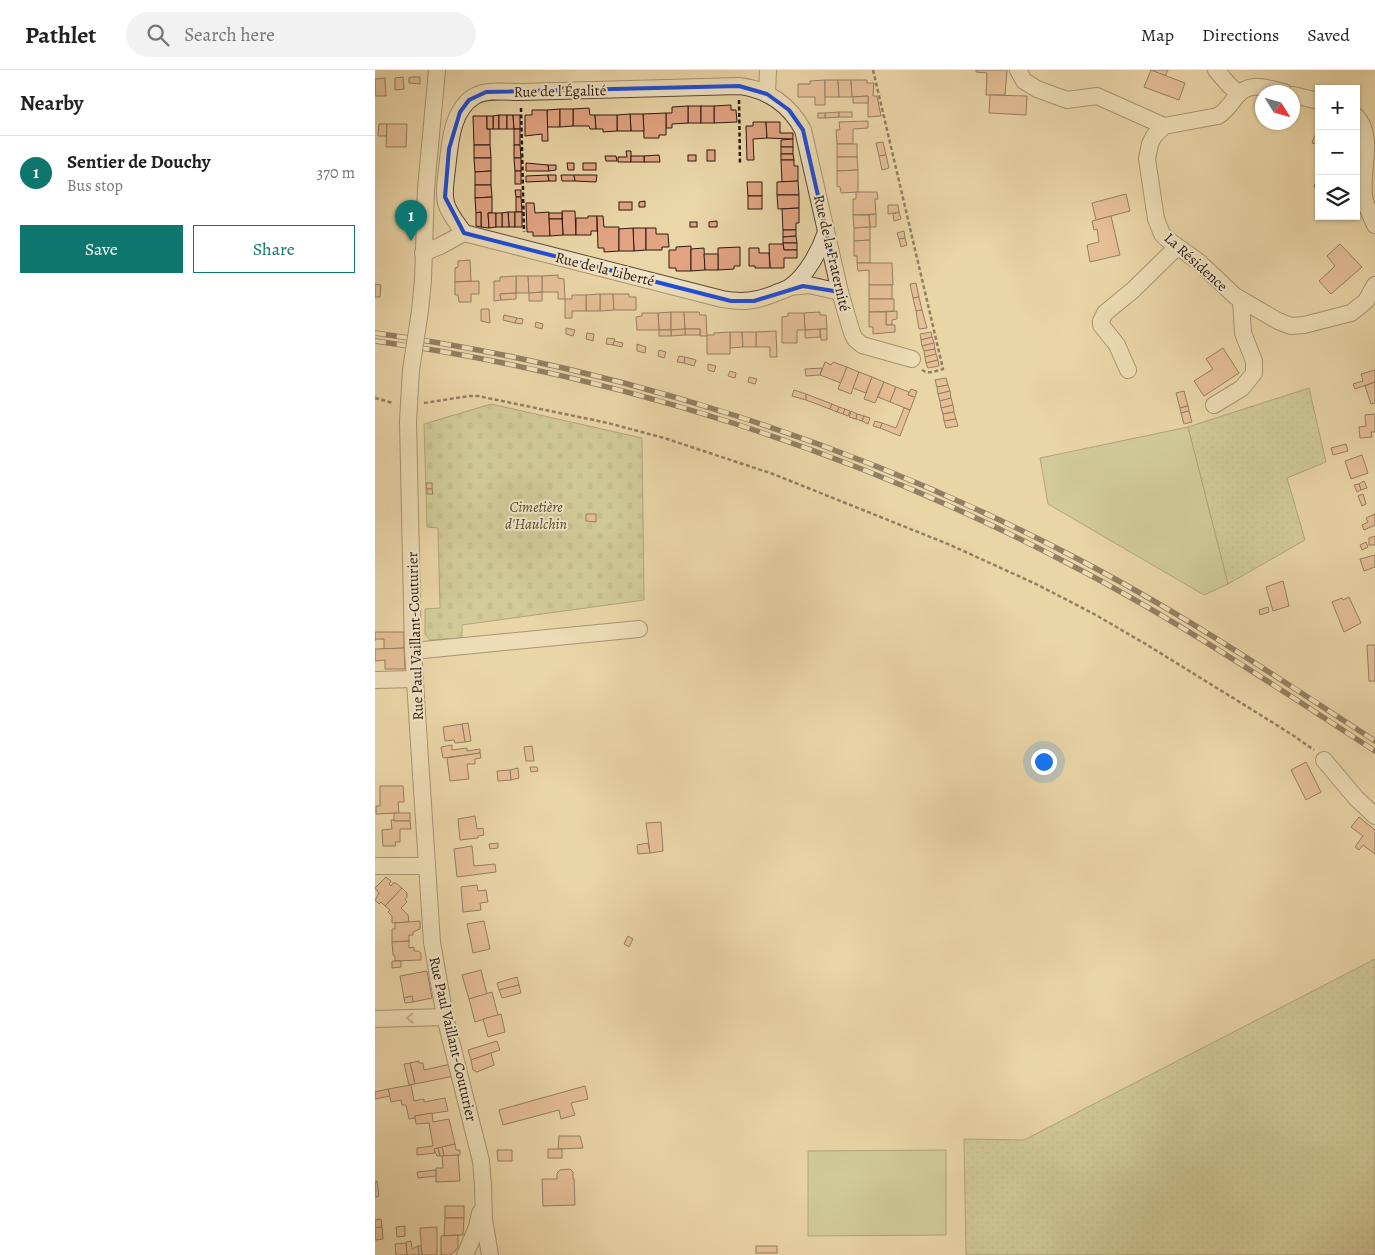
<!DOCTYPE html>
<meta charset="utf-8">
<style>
:root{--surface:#fff;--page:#f2f2f2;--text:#202124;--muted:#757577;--line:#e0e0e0;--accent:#0f766e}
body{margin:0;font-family:Alegreya,serif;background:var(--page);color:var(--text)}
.controls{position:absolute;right:15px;top:15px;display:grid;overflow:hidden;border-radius:0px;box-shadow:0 1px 4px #0004}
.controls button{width:45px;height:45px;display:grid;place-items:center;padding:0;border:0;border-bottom:1px solid var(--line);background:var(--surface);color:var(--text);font:25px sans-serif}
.compass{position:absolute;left:880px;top:15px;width:45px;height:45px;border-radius:50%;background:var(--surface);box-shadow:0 1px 4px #0004;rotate:127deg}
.you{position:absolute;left:668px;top:691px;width:18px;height:18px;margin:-12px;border:4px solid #fff;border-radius:50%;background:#1a73e8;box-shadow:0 0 0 8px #1a73e833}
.badge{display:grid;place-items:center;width:32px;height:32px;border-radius:50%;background:var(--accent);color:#fff;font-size:16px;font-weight:700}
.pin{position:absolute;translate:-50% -41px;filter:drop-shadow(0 1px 2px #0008)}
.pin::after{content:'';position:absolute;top:26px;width:18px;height:15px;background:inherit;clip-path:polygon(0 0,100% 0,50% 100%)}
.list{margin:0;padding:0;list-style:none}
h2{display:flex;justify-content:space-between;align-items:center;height:65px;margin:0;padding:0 20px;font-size:21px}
h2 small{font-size:16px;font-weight:400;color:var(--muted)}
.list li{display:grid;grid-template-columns:32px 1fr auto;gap:15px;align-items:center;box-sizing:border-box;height:75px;padding:0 20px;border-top:1px solid var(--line)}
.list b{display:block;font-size:19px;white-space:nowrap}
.list p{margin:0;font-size:16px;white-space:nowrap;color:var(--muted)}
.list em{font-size:16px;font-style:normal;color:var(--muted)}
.actions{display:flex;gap:10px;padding:15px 20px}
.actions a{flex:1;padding:11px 0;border:1px solid var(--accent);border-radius:0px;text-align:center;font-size:18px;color:var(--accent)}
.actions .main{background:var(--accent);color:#fff}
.icon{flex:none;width:28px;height:28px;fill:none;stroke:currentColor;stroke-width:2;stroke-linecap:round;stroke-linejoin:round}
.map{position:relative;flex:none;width:1000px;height:1185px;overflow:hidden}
header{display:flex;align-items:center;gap:30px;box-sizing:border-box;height:70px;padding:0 25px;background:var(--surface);border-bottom:1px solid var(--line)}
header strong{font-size:24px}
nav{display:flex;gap:28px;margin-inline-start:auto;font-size:18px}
.search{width:350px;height:45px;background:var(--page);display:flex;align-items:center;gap:12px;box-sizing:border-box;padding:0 18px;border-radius:28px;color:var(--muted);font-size:19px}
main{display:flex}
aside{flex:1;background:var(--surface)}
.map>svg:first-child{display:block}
.grass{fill:url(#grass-dots);stroke:#706b4c}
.cemetery{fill:url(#cemetery-stones);stroke:#706b4c}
.garden{fill:#b7be87;stroke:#706b4c}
.building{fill:#e2a483;stroke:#2a1811}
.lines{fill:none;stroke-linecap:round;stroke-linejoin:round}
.minor-casing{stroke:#5a4836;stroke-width:18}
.path{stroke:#2a1811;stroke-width:2.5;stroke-dasharray:4 2.5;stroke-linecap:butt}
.minor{stroke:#f1e4c6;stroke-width:16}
.rail-casing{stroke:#2a1811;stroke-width:5.5}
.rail{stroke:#f1e4c6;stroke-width:4;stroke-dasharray:11;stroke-linecap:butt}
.minor-bridge-casing{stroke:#5a4836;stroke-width:18;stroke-linecap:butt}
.minor-bridge{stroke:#f1e4c6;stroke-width:16}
.oneway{stroke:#978875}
.marked{fill:none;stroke:#1d4ed8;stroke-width:4;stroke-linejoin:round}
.labels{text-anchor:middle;stroke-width:4;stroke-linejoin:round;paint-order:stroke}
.street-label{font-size:15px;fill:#2a1811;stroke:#f1e4c6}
.park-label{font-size:15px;font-style:italic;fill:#544a34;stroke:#f1e4c6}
</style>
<header>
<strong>Pathlet</strong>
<div class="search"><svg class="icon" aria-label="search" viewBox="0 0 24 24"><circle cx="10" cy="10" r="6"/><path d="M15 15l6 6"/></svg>Search here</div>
<nav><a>Map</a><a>Directions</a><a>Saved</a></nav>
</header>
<main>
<aside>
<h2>Nearby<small></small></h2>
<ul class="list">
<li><span class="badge">1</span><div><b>Sentier de Douchy</b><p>Bus stop</p></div><em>370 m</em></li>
</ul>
<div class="actions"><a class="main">Save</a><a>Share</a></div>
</aside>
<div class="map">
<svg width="1000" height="1185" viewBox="0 0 1000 1185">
<defs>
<pattern id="grass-dots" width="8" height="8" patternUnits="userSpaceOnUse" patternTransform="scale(1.25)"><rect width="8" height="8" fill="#b7be87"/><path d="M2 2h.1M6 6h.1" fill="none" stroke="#9ea374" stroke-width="1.8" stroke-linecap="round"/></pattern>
<pattern id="cemetery-stones" width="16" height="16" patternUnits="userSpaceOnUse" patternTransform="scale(1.25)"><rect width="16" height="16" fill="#b7be87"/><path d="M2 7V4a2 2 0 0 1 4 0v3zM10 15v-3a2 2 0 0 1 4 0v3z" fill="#9ea374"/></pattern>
</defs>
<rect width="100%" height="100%" fill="#ead6a7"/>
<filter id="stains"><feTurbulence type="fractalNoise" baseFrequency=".004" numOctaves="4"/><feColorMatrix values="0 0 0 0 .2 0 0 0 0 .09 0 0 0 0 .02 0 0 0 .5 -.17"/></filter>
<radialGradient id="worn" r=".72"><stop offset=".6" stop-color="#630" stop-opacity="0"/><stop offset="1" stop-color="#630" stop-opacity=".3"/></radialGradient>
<g class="grass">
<path d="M934,318L951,392L912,408L930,470L853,514L813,357Z"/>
<path d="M1000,889V1185H591L589,1069L649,1070Z"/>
</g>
<path class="cemetery" d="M116,334L267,368L269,530L87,555V568L55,570L50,564V539L65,538L63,458L52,457L49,354Z"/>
<g class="garden">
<path d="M813,357L853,514L829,525L673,434L665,388Z"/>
<path d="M571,1080V1165L433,1166V1081Z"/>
</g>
<g class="building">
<path d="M601,0H632L630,25H611L612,3L601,2Z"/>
<path d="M775,0H793L790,6Z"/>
<path d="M776,0L810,13L804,30L769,17Z"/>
<path d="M28,7L29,19L20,20V8Z"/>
<path d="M37,7H45V14L34,13V8Z"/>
<path d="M10,8L11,26H0V9Z"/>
<path d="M450,10V35H440V27H423V14H435V11Z"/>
<path d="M450,10H463L464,27H450Z"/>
<path d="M463,10H476L477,27H464Z"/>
<path d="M476,10H492V13H499L498,26H502L506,46L493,47V26L477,27Z"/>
<path d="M615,25L652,26L651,45L614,43Z"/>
<path d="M493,26V33H478V27Z"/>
<path d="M356,35V40H361L362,52L339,53V36Z"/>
<rect x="313" y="36" width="13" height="17"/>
<path d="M313,36V53L297,54V58H291V43H297V37Z"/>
<rect x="326" y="36" width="13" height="17"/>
<path d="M214,38L215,45H220L221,59H215L214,56H198V39Z"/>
<path d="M185,39V57H172V40Z"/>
<path d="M185,39H198V56L185,57Z"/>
<path d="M157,40H172L173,71H167V64L150,66V45H157Z"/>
<path d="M464,42V47L450,48V43Z"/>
<rect x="464" y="42" width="13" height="5"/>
<path d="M291,43V65H284V68H269L268,44Z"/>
<rect x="443" y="43" width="7" height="5"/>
<path d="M255,44H268L269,61H256Z"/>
<path d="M255,44L256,61H242V45Z"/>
<path d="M124,45V59H118V46Z"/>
<rect x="124" y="45" width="8" height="14"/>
<path d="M132,45H138L139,59H132Z"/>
<path d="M138,45H145V59H139Z"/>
<path d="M220,45H242V61L228,62V59H221Z"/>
<path d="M98,46H112V59H115V75H99Z"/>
<rect x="112" y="46" width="6" height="13"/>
<path d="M493,51V58L478,59V74H462L461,60H465L464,52Z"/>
<path d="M378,52H391L392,68L378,69L379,90H372L371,56H378Z"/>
<path d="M391,52H405V63H418V69L392,68Z"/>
<path d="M4,54H12V66H3Z"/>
<path d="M12,54H32L31,77H11Z"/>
<path d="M943,57H944V75L937,73Z"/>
<rect x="139" y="59" width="6" height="16"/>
<path d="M418,69V77H406V70Z"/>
<path d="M508,72L511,85L504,86L501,73Z"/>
<rect x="462" y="74" width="20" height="13"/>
<path d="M99,75H115L116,88H99Z"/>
<path d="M139,75H145L146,88H139Z"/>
<rect x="406" y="77" width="12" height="7"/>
<rect x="332" y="80" width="8" height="11"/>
<path d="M251,81H256V92H243V87H252Z"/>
<path d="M406,84H418L419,90H406Z"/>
<path d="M284,85L285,92H269V86Z"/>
<rect x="313" y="85" width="8" height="6"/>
<path d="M511,85L514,98L507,100L504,86Z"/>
<path d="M230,86H241L242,91H231Z"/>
<rect x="256" y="86" width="13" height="6"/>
<path d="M462,87H482L483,100L462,101Z"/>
<path d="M99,88H116V101L100,102Z"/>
<path d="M139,88H146V101H140Z"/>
<path d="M406,90H419V96H423V111L407,112Z"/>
<path d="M151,93L173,95L174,101H151Z"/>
<path d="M192,93H199V100H193Z"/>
<rect x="208" y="93" width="13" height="7"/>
<path d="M173,95H181V100L174,101Z"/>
<path d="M483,100V122L466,123L465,117L462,116V101Z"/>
<path d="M116,101V115H100V102Z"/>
<rect x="140" y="101" width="6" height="13"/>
<path d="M944,104V119L939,117Z"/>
<path d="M173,105L174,111L151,112V106Z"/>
<path d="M173,105H181V111H174Z"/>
<path d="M186,105H199L200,111H187Z"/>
<path d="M199,105H222L221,112L200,111Z"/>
<path d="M423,111L424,125H402V112Z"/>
<path d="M372,112H387V126H373Z"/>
<path d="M100,115H116L117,127L100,128Z"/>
<path d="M140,120H146V127H141Z"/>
<path d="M481,122H502L503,129H500L501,144L478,145V129H481Z"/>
<path d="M751,124L755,141L721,150L717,133Z"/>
<path d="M402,125H424V138L403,139Z"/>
<rect x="373" y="126" width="14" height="13"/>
<path d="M117,127V143H113L114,158L106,157V142L101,143L100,128Z"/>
<path d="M141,127H146L147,142H141Z"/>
<path d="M270,131V137H264V132Z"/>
<rect x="244" y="132" width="13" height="8"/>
<path d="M151,133H159L160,143L174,142L175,166H158V162H152Z"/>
<path d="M513,135H523L524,142L513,144Z"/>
<path d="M424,138V153H421V160H408L407,139Z"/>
<path d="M187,141H200L201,165H188Z"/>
<path d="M106,142V157L101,156V143Z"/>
<path d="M133,142H140V157H134Z"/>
<path d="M133,142L134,157H127V143Z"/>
<rect x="140" y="142" width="7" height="15"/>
<path d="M524,142L526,149L519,151L518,144Z"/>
<path d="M113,143H121V157L114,158Z"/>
<rect x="121" y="143" width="6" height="14"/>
<rect x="174" y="143" width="13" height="6"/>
<path d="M501,144V157H495L494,145Z"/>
<path d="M478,145H494L495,157L479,158Z"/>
<path d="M213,146H222V161H216V165H201V148H213Z"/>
<path d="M222,146H228L229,157H244V181L229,182V178H223Z"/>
<path d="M736,146L745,185L715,192L712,175L724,172L722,159L719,160L717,151Z"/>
<path d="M174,149H187L188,165L175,166Z"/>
<path d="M342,151V157H334V152Z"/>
<rect x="315" y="152" width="7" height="5"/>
<path d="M495,157V170L479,171V158Z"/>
<path d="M258,158H271V180L259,181Z"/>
<path d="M258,158L259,181H244V159Z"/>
<path d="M271,158H281V164H293L294,177H287V180H271Z"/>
<path d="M408,160H421V166L408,167Z"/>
<path d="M529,161L530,168L524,169L522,163Z"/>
<path d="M421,166L422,173H408V167Z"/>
<path d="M530,168L532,175L526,177L524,169Z"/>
<path d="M495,170V193H482V186H479V171Z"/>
<path d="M408,173H422V180H409Z"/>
<path d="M394,174H408L409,180H422V188H409V198H395Z"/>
<path d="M965,174L987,197L956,224L944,211L960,196L952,186Z"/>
<path d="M316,176V201H301V198H294V180H301V177Z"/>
<path d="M365,177V196H359V199L343,200V178Z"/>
<path d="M329,178L330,200L316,201V179Z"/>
<path d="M374,178H384V183H394L395,198H380V196H374Z"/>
<path d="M329,184H343V200H330Z"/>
<path d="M95,190L96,211L80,212V198L83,197V191Z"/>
<path d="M482,193H517L518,215H494V200L483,201Z"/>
<path d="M183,205V208L189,209L190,229H183V222H167V206Z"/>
<path d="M141,206H153L154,223H141Z"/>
<path d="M141,206V223L125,224L126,230L119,231V211H125V207Z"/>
<path d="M153,206H167V222L154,223Z"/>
<path d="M104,211V224H96V232H84L83,225H80V212Z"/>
<path d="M541,213L544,227L538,228L535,214Z"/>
<path d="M0,214L6,215L5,227H0Z"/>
<rect x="494" y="215" width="23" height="14"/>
<path d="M167,222V231H154V223Z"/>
<path d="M141,223V229L126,230L125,224Z"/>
<path d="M225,224H238L239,240L225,241Z"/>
<path d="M225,224V241H211V225Z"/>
<path d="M238,224H254V227H261V240H239Z"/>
<path d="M197,225H211V241H197V248H190V229H197Z"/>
<path d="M544,227L547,240L541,241L538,228Z"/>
<path d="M494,229H519V241L494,242Z"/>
<path d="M106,239H114L115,253L106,251Z"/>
<path d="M547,240L552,258L544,259L541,241Z"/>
<path d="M522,241V249L517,250V255H511V242Z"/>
<path d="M296,242V260H284L283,243Z"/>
<path d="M296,242H309L310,259L296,260Z"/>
<path d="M309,242H324L325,245H331L332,266H325V259H310Z"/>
<path d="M445,242V245H451L452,259L430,260L429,243Z"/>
<path d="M494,242H511V255H520V262L498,264V257H494Z"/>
<path d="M267,243H283L284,260H262L261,247L267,246Z"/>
<path d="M413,243H429L430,260H422V273H407V247L413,246Z"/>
<path d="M129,245L142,248L140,253L128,250Z"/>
<path d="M142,248L148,249L147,254L140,253Z"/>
<path d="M161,252L168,254L167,259L160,257Z"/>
<path d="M191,258L200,260L198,266L191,264Z"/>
<rect x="310" y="259" width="15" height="6"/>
<path d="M310,259V265L296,266V260Z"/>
<path d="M445,259V267L430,268V260Z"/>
<path d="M445,259H452V270H446Z"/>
<rect x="284" y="260" width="12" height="6"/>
<path d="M401,261L402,287H395V277H381V262Z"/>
<path d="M355,262H367L368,277L355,278Z"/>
<path d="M355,262V284H332V265H339V263Z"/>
<path d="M367,262H381V277H368Z"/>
<path d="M556,262L557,267L546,270L545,264Z"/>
<path d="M212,263L219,264L218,271L211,269Z"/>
<path d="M557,267L559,273L547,276L546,270Z"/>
<path d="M232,268L240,269L238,275L231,274Z"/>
<path d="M239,271L248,273L247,277L238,275Z"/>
<path d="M559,273L560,279L549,281L547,276Z"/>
<path d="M262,274L271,277L270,283L262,281Z"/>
<path d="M848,278L864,303L829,326L819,311L838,299L831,289Z"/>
<path d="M560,279L561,284L550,287L549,281Z"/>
<path d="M284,280L291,282L289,288L283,286Z"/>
<path d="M561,284L563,290L551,293L550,287Z"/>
<path d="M304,286L310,287L309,293L302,292Z"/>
<path d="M310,287L321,290L319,296L309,293Z"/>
<path d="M563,290L564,296L553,298L551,293Z"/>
<path d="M450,292L456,295L458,292L472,297L466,313L445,305Z"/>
<path d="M333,294L341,296L339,302L333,300Z"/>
<path d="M472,297L484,302L476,324L463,319Z"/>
<path d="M447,298L445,305L431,306L430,299Z"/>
<path d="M1000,300V312L980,319L978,314L988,311L986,304Z"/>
<path d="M355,301L361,303L360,308L353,306Z"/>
<path d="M484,302L497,307L491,323L478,318Z"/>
<path d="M374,307L382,309L380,314L373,312Z"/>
<path d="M497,307L509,312L500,333L489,329Z"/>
<path d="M571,308L573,315L562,317L560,310Z"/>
<path d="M509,312L521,317L515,332L503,327Z"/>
<path d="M1000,312V333L996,334L990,316Z"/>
<path d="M573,315L575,321L563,324L562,317Z"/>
<path d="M521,317L534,322L533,325L540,327L535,340L515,332Z"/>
<path d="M536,319L542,321L540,327L533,325Z"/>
<path d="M419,320L431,324V330L417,326Z"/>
<path d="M575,321L576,328L565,331L563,324Z"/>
<path d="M809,321L813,336L805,338L801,323Z"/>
<path d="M431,324L457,334L455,339L431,330Z"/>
<path d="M576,328L578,335L566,338L565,331Z"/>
<path d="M457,334L464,337L462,342L455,339Z"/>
<path d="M578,335L579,342L568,344L566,338Z"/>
<path d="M813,336L814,341L806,343L805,338Z"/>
<path d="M464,337L470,339L468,344L462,342Z"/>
<path d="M529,338L535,340L525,366L505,358L507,353L521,358Z"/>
<path d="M470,339L475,341L473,346L468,344Z"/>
<path d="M476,341L482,344L481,349L474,347Z"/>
<path d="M814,341L817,352L809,354L806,343Z"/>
<path d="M579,342L581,349L569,351L568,344Z"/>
<path d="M482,344L489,346L487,351L481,349Z"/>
<path d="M1000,344V362H996L997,367L985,368L984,357L991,356L990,345Z"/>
<path d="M489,346L495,348L493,354L487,351Z"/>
<path d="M581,349L583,356L571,358L569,351Z"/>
<path d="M500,351L507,353L505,358L498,356Z"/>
<path d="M971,374L973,381L958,385L956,378Z"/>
<path d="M987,385L993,403L976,409L970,391Z"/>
<path d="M989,411L992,418L986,420L984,414Z"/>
<path d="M51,413H57V419H52Z"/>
<path d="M984,414L986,420L982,422L979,415Z"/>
<path d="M52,419H57L58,424H52Z"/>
<path d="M988,424L991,434L987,436L983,426Z"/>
<path d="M211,444H221V452L211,451Z"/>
<path d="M1000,444V455L989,460L987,455L993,452L991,448Z"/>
<path d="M1000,466V475H994V468Z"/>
<path d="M991,472L993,477L987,480L985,475Z"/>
<path d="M1000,485V497L989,501L985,489Z"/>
<path d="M908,511L914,536L898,541L891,517Z"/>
<path d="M974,527L986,553L969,562L957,532L967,528L968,530Z"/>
<path d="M893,537L894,542L885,545L884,540Z"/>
<path d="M0,562H29V578L9,579V569H0V571Z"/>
<path d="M992,575H1000V611H994Z"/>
<path d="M29,578L30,599H10V590L0,591V579Z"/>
<path d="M93,653L96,671L90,672L87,654Z"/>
<path d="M87,654L90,672L80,673L79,670L70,671L68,657Z"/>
<path d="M77,675V680L92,678V681L105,679V683L68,688L66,677Z"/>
<path d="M157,676L159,691H151L149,677Z"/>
<path d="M105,683L106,688L100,689V694H92L94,709L75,711L72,688Z"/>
<path d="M931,692L946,722L931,730L916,700Z"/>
<path d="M155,697H162L163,701L156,702Z"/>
<path d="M143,698L144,708L136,710L135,700Z"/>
<path d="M135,700L136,710L123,711L122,701Z"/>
<path d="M5,716H28L29,732H23L24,743L1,744V736H5Z"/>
<rect x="19" y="743" width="16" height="8"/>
<path d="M100,746L102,759L108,758L109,765L103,766V768L85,770L83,749Z"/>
<path d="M984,747L1000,760V784L988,775L984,780L980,777L988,766L976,757Z"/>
<path d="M16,750H19V751H35L36,759H25V772H20L21,776H8L7,760L17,759Z"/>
<path d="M286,752L288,781L275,783L271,753Z"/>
<path d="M123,773V778L115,779L114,774Z"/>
<path d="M273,773L275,783L263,784L262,775Z"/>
<path d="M97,776L99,796L120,794L121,802L82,807L79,779Z"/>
<path d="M11,807L16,811L14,814L16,816L18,813H21L27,818L10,836L6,832L4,834L0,830L4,823L0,818Z"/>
<path d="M102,815L103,821L111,820L113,832L105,833L106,840L88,842L86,817Z"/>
<path d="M27,818L32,823V827L30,829L32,832L26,838L33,845L34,852L17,853V846L13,842L15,840L10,836Z"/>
<path d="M45,851V859L38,862V865H34V871L17,872V859H20V853Z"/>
<path d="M109,851L115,879L98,883L92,854Z"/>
<path d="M253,866L258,869L254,877L249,874Z"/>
<path d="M34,871V878L39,877V881H43L46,883V890L20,891V886L18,885L17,872Z"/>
<path d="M17,891H26V897L17,898Z"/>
<path d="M106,900L112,924L94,929L87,905Z"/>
<path d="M52,901L57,928L38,932L37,926L29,928L25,906Z"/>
<path d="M142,907L144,915L124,920L122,913Z"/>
<path d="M144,915L146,923L127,928L124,920Z"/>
<path d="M117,922L123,945L100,952L94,929Z"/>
<path d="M37,926L38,932L30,933L29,928Z"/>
<path d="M126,944L130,962L113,967L108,949Z"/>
<path d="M122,971L125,980L96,990L93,980Z"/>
<path d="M116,983L119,995L102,1002L98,1000L96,990Z"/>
<path d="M44,991V993H48L49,1000L76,994L79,1006L40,1014L35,993Z"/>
<path d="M35,993L40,1014L34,1015L29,994Z"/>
<path d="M36,1015L39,1031L49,1029V1032L70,1028L73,1041L40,1046V1048L34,1049L31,1035H27L26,1030L16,1032L13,1019Z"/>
<path d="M210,1016L213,1029L196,1033L200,1045L186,1049L184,1040L128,1055L124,1040Z"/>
<path d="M13,1019L15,1026L0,1029V1022Z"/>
<path d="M57,1043L58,1052L74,1049L80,1074L59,1079L60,1083L42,1085V1078L58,1076L54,1053L41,1054L40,1046Z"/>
<path d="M184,1066H205L208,1078L183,1079Z"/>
<path d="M80,1074L81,1080H85V1085L69,1086L67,1077Z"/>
<path d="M67,1077L69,1086H65L63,1078Z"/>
<path d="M63,1078L65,1086H62L59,1079Z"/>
<rect x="173" y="1079" width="14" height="9"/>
<path d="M122,1080H137V1091H123Z"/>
<path d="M83,1085L85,1111L61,1112V1098H68L67,1086Z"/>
<path d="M195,1099L198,1102V1109H199L200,1135L168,1136L167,1109H182V1103L185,1100Z"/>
<path d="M61,1100V1106L43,1108L42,1102Z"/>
<path d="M2,1111L4,1126L0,1127V1112Z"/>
<rect x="70" y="1136" width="19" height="12"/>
<path d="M70,1148H89L88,1165L69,1166Z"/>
<path d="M6,1149L7,1157L0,1158V1150Z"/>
<path d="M30,1156V1166L22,1167L21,1157Z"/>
<path d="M7,1157L8,1169L0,1170V1158Z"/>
<path d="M62,1157V1185H47L45,1158Z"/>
<path d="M83,1165V1177L80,1181L75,1185H66V1166Z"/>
<path d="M36,1171L37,1179L43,1176L44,1185H32L31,1172Z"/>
<path d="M20,1174L31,1173L32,1185H21Z"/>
<path d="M43,1176H46L47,1185H44Z"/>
<rect x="381" y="1176" width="21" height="7"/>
</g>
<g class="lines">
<g class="minor-casing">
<g id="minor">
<path d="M643,0L649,11L662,19L692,30L722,26L789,56"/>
<path d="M841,0L854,15L864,24"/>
<path d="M909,22C890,18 874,10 860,28C855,35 851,41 843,46L789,56L779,66L775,74L772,89L781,149L787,164L792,169L824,192L860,226L903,251L916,256L929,255L976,243L991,231L1000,215"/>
<path d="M392,24L393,0"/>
<path d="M918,25L944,31"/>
<path d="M981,46C1000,67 986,96 989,125C990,135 996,146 1000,155"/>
<path d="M89,163C83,154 74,144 71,133C68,122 71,110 72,99C75,74 76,40 100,26C112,19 132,22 146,22L364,16C392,19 415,35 428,60L465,222L477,263L480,269L487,275L537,289"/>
<path d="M48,183L65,176L89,163L347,229C367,233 382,231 401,223C405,221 411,220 415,217C432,205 445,180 451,162"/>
<path d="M415,217L434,215L465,222"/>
<path d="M45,241L48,210L51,119L62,0"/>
<path d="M36,300L33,351L38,581L57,872L70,947L106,1091L108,1116L109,1149L115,1185"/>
<path d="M753,300L742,275L726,255V251L730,243L758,220L802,177"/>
<path d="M839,335L867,318L879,303V291L868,263L866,230"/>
<path d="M38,581L264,559"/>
<path d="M0,610L40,609"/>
<path d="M949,690L981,728L1000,746"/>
<path d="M0,796H52"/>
<path d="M0,949L70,947"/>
<path d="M90,1185L102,1157L105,1143"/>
</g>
</g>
<g class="path">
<path d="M498,0L568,299C560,301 552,305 546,299"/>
<path d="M364,30L365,94"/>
<path d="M146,38L149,162"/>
<path d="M0,328L18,333"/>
<path d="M49,333L94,326H103L233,353L289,368L398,404L573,474L661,514L719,544L769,573L884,644L919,666L939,680"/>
</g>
<use href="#minor" class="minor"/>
<g class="rail-casing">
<g id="rail">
<path d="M0,263C243,297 483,374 701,488C805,542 902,607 1000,671"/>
<path d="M0,271C242,305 480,381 696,495C802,550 900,616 1000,681"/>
</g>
</g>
<use href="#rail" class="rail"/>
<g class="minor-bridge-casing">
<path id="minor-bridge" d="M36,300L45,241"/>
</g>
<use href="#minor-bridge" class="minor-bridge"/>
</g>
<defs><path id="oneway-chevron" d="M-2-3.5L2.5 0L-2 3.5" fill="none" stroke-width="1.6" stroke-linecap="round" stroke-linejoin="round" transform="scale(1.25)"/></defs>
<use class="oneway" href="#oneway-chevron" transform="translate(35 948) rotate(179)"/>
<path d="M0 0H1000V1185H0ZM364,16L392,24L414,40L428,60L465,222L428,216L379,231H356L89,163L70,127L74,79L85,42L94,30L111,22Z" fill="#ead6a7" fill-opacity=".55" fill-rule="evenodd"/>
<path class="marked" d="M364,16L392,24L414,40L428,60L465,222L428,216L379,231H356L89,163L70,127L74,79L85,42L94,30L111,22Z"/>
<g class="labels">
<g class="street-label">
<text transform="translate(185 21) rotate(-1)" y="5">Rue de l'Égalité</text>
<text transform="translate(457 183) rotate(77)" y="5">Rue de la Fraternité</text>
<text transform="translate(821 192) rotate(42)" y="5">La Résidence</text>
<text transform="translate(230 199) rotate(14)" y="5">Rue de la Liberté</text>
<text transform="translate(40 566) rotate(-92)" y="5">Rue Paul Vaillant-Couturier</text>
<text transform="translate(78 969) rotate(77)" y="5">Rue Paul Vaillant-Couturier</text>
</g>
<g class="park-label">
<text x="161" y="442">Cimetière<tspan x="161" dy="17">d'Haulchin</tspan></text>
</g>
</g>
<rect width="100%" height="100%" filter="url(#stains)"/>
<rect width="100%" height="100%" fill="url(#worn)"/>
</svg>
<div class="controls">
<button>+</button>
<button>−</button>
<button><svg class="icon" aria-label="layers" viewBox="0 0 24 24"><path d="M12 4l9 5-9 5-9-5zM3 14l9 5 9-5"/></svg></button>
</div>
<svg class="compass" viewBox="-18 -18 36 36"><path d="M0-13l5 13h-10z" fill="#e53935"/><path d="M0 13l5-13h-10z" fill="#757577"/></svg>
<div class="you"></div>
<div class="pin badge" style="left:36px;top:171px">1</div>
</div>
</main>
